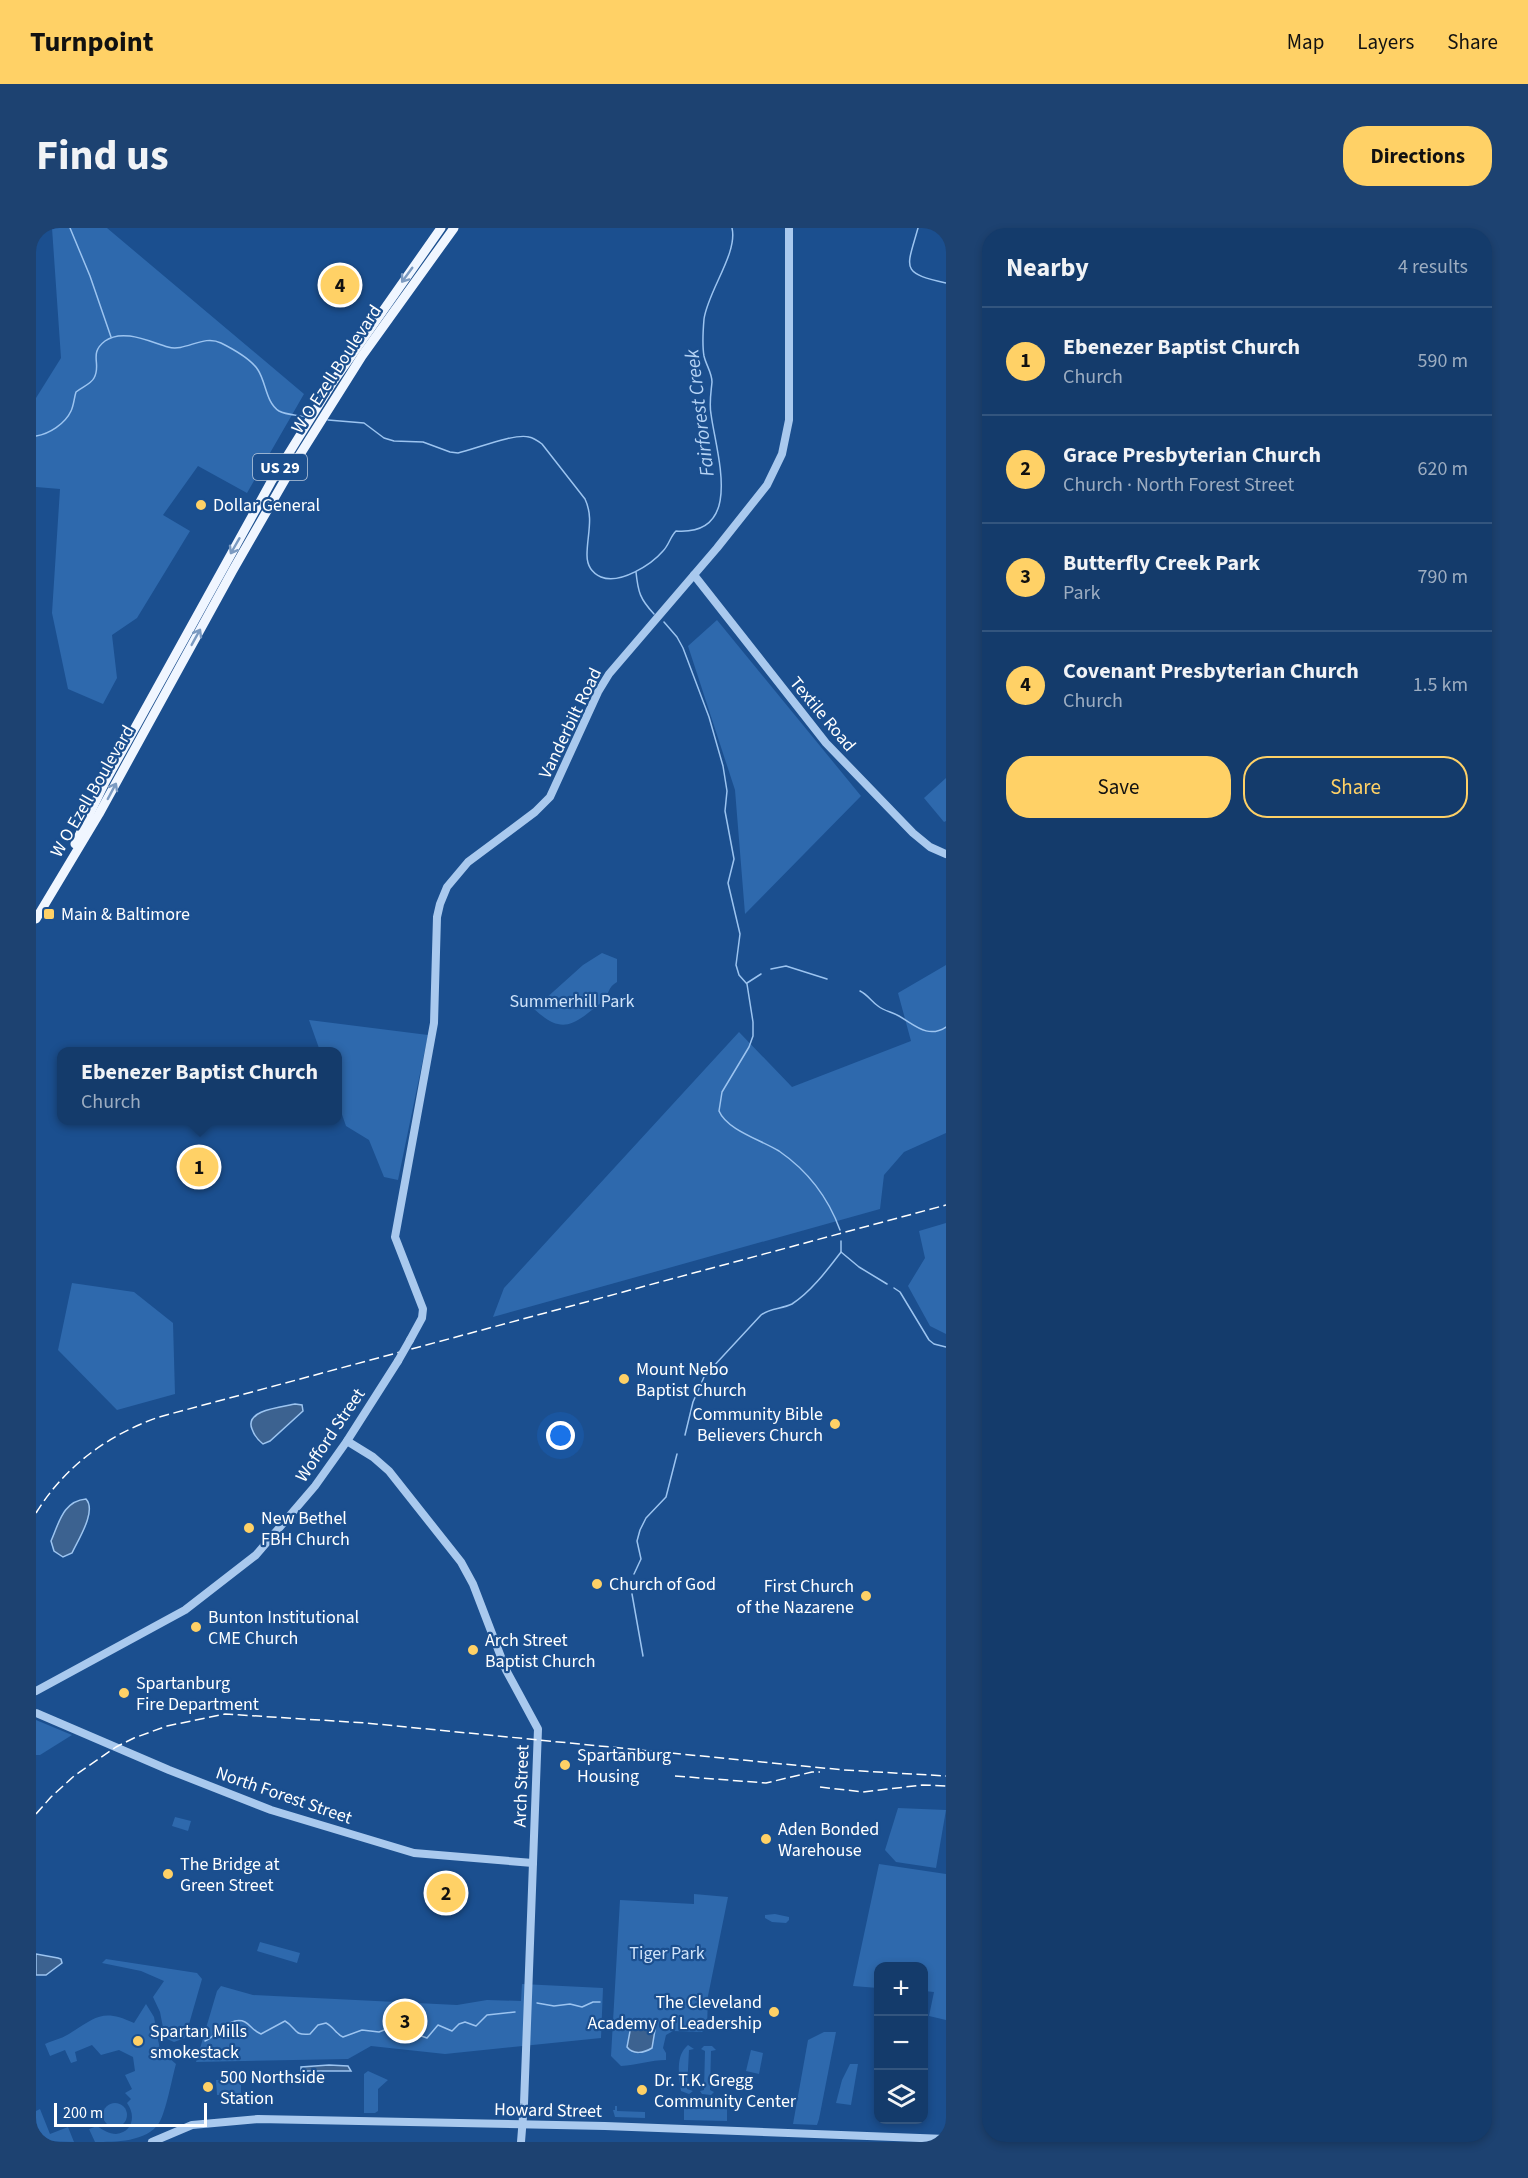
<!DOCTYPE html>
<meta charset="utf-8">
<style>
:root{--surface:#143b6b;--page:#1d4271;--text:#f1f3f6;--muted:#9dadc1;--line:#33557e;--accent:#ffd166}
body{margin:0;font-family:"Source Sans 3",sans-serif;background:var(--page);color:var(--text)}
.controls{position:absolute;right:18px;bottom:18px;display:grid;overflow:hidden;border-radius:12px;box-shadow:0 3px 9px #0003}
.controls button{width:54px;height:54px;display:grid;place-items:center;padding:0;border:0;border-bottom:2px solid var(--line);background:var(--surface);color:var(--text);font:30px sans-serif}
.scale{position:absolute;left:18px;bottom:15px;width:153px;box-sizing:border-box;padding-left:6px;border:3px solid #fff;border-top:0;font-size:16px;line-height:21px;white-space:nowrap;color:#fff;-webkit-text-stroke:4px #1b4f8f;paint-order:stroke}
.you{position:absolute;left:525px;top:1208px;width:21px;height:21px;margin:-15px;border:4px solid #fff;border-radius:50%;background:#1a73e8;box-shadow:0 0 0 9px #1a73e833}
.badge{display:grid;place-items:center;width:39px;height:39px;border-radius:50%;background:var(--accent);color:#111;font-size:20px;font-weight:700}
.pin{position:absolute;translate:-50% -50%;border:3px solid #fff;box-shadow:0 2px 6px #0006}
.popup{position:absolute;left:21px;top:819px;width:285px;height:78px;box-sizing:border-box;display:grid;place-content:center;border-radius:12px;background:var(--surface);filter:drop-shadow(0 2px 4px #0005);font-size:20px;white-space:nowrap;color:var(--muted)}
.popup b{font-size:22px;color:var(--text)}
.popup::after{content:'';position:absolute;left:50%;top:100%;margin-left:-12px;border:12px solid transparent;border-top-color:var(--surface)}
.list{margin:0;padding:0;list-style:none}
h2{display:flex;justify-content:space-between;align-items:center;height:78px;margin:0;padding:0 24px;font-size:26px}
h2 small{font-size:20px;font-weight:400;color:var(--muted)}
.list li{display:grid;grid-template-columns:39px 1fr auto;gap:18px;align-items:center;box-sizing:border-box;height:108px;padding:0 24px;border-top:2px solid var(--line)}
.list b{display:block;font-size:22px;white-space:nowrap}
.list p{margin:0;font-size:20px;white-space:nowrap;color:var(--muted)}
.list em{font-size:20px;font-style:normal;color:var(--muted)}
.actions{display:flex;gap:12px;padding:18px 24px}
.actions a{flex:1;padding:14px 0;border:2px solid var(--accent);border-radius:24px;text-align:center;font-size:21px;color:var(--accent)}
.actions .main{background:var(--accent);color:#111}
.icon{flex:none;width:33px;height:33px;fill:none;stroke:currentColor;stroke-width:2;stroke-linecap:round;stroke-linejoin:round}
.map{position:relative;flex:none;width:910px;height:1914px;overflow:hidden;border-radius:24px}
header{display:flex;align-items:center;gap:36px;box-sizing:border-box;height:84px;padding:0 30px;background:var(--accent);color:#111}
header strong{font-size:28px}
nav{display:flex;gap:33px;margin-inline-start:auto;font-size:21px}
.intro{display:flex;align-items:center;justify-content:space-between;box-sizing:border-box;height:144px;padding:0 36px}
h1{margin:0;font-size:42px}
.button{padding:15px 27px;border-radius:24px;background:var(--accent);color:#111;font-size:21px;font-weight:700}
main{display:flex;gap:36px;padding:0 36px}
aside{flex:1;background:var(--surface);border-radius:24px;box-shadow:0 3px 9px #0003}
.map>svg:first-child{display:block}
.green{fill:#2e69ad}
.water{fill:#3c6290;stroke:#9cc4f0;stroke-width:1.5}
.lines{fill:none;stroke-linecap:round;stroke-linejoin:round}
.stream{stroke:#9cc4f0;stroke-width:1.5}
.minor{stroke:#a9c9ee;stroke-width:8}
.major{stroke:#f0f6ff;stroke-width:9}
.rail{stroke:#fff;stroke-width:1.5;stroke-dasharray:10 4.5;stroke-linecap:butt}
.minor-bridge{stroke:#a9c9ee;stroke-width:8}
.oneway{stroke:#7b9ac1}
.poi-dot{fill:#ffd166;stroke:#1b4f8f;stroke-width:2}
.labels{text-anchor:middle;stroke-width:4.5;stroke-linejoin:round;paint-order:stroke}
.shield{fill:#1b4f8f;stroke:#bbcadd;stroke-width:1.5}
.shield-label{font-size:16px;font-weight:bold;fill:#fff}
.street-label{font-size:18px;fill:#fff;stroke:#1b4f8f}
.poi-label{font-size:18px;fill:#fff;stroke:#1b4f8f;text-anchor:start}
.park-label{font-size:18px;fill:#cfe3fa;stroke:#1b4f8f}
.water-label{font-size:20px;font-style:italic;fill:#b5d3f5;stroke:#1b4f8f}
</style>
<header>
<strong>Turnpoint</strong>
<nav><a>Map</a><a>Layers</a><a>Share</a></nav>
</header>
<div class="intro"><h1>Find us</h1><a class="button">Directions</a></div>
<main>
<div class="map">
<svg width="910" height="1914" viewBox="0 0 910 1914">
<rect width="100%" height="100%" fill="#1b4f8f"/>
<g class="green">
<path d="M16,0H71L268,166L211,265L162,238L127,287L154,303L101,390L76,407L81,450L67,476L32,461L16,385L24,261L0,259V170L25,130Z"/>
<path d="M681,392L825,568L709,686L699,562L652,418Z"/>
<path d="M910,550V593L908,594L888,570Z"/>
<path d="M566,725L581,731V754C572,759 573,766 567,773C563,777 557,781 552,785C530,803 518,799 498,781L547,737Z"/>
<path d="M910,737V905L868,924L848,947L844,981L457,1089L468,1060L703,804L756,859L875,813L862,765Z"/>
<path d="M273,792L392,807L362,952L348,949L333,912L310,898L301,872V824L284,823Z"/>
<path d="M910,995V1106L894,1098L872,1058L889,1030L883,1003Z"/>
<path d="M36,1055L98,1064L137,1095L139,1166L81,1182L22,1122Z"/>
<path d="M0,1492L36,1507L4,1527H0Z"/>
<path d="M862,1580L910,1582L900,1640L860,1634L849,1622Z"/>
<path d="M139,1589L155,1593L152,1603L136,1598Z"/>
<path d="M843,1636L910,1646V1792L893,1788L898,1764L888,1763V1738H842V1760L817,1758Z"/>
<path d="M658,1666L692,1669L672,1768L671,1800L666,1804L637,1803L630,1807L627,1820L630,1825V1832C615,1832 600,1837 585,1838L575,1828L584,1672L658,1676Z"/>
<path d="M739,1686L753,1689V1692L750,1695L736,1694L729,1690V1687Z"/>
<path d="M224,1714L264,1725L261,1735L221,1723Z"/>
<path d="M70,1731L161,1745L166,1751L149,1810L138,1814L129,1810L124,1784L117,1769L128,1753L105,1743L66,1735Z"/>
<path d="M486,1756L567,1760L565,1810L409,1826L335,1818L312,1831L160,1834L181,1763L185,1758L217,1767L421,1777L451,1772L485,1773Z"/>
<path d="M110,1776L118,1789L124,1822L140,1836C136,1850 130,1884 123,1895C111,1914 79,1914 59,1914L53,1901L61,1898C67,1902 73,1906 80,1906C97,1904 100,1887 91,1875L95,1871L89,1865L96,1861L89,1847L99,1843L97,1829L83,1822L65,1827L56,1817L39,1824L41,1833L35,1835L29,1822L14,1828L9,1816C18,1812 28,1810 36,1804C61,1788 68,1781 98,1795Z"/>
<path d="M788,1804H800L783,1891L781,1897L757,1896L772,1812Z"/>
<path d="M652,1817L658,1821L653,1822L651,1861L657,1863L653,1866L645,1863C643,1847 639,1828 652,1817Z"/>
<path d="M668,1818H676L680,1822L675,1823L674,1862L678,1864L675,1867L666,1866L664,1863L668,1862L669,1823L665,1821Z"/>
<path d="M715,1822L727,1825L723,1846L710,1843Z"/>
<path d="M814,1836H822L815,1877L800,1875L806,1852Z"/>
<path d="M332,1843L352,1852L342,1861V1883L339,1885H328V1846Z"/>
<path d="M205,1851V1866L181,1867L180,1852Z"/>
<circle cx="79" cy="1887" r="12"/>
<path d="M579,1878H581V1883L609,1884V1890L579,1889L577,1882H579Z"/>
<path d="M648,1878L691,1879V1893L648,1892Z"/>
<path d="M4,1881L14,1906L32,1899L38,1914L0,1913V1883Z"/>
</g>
<g class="water">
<path d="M259,1176L266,1177L267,1183L234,1213L227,1216C222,1212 218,1207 216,1201C208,1182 246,1179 259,1176Z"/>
<path d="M50,1271C61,1283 42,1312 36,1325L27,1329L18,1323L15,1313C23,1295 27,1273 50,1271Z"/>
<path d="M0,1726L22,1730L25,1731L26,1735L10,1747H0Z"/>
<path d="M595,1798H618L619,1802L616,1820C608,1825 597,1827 591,1819Z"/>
<path d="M293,1837L312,1838L315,1843H265V1839Z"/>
</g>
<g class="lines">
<g class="stream">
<path d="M34,0L54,48L75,109"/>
<path d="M882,0C871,40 863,45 910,55"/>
<path d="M292,192L328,195L348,210L358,213L387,214L414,224L422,225C440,221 478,205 493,209C498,210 502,213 506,216L549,271C558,290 551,307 551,327C551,337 556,345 565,349C584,357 616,336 627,323C633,317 634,309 640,303C709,308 680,225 675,186C673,175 675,165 676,154C676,145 670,137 668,128C666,117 667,103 668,91C672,63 702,25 696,0"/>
<path d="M0,208C13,206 29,196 35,183C38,177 38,170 40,164C46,159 55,156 58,150C66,136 52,126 69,113C87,100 114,114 132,119C150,124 167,106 185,115C197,121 215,131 222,142C230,154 230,175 243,183C250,187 262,187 270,189"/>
<path d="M600,344C602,364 604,371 618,386"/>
<path d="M628,394L641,409L647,420L673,489L687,538L691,563L689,583L698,631L692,655L704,706L700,737L703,747L711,756L717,794V808L713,819L686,864L683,883C691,902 725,912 743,923C772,943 792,969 804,1002"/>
<path d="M735,741L750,738L791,751"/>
<path d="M711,755L725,746"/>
<path d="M824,763C832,767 835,773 842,778C848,783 856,784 863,788C879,797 892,811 910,799"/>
<path d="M805,1013V1024L823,1039L851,1056"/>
<path d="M858,1060L864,1064L893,1112L898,1116L910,1119"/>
<path d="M649,1207L657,1174L668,1149L675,1141L725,1087C734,1080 746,1081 756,1076C775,1064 792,1041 805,1024"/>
<path d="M598,1346L605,1331L601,1313L604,1302L610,1290L630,1269L641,1226"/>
<path d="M596,1366L607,1428"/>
<path d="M501,1775L518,1778L534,1776L546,1779L557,1774H564"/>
<path d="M169,1813C181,1808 194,1787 209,1794C215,1797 217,1803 225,1806L249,1793C261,1800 257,1808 274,1806L282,1797L290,1795C298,1799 300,1806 307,1809L326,1802L343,1804L356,1799L362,1801L369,1809L377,1805L391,1810L402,1797L416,1803L423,1796L429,1794L440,1798L451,1787L479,1784"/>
</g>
<g class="minor">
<path d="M658,347L790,515L877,605L894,619L910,626"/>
<path d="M374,1112L386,1090L387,1081L359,1009L398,795L401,689L404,676L411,659L432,634L499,584L514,569L562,464L573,446L681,320L731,257L746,226L753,192V0"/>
<path d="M311,1213L337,1229L353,1243L425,1334L437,1356L470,1442L502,1501L488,1876L485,1914"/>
<path d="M0,1463L149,1382L220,1327L279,1258L311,1213L362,1133"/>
<path d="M0,1485L133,1542L235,1582L378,1625L497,1635"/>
<path d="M116,1914L156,1897L222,1891L569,1898L910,1911"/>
</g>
<g class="major">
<path d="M39,616L69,554L235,254L297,154L405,0"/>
<path d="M0,691L63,586L197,342L258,236L326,128L418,0"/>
</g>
<g class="rail">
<path d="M0,1285C29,1238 72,1207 123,1189L910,977"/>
<path d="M639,1548L730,1555L776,1544H784"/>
<path d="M784,1559L827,1564L886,1557L910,1558"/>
<path d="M0,1586L15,1569L38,1548L80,1519L98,1510L131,1498L189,1486L330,1495L808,1542L910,1548"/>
</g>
<path class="minor-bridge" d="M362,1133L374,1112"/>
</g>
<defs><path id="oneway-shaft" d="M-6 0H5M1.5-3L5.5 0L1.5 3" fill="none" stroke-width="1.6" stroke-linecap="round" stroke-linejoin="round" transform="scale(1.5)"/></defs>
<g class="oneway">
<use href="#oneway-shaft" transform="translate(371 47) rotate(126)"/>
<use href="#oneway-shaft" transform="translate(199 318) rotate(120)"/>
<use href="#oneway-shaft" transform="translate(160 409) rotate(-61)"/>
<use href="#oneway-shaft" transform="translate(76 563) rotate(-62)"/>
</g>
<g class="poi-dot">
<circle cx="165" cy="277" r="6"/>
<rect x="7" y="680" width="12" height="12" rx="3"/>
<circle cx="588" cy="1151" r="6"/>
<circle cx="799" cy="1196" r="6"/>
<circle cx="213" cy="1300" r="6"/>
<circle cx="561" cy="1356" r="6"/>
<circle cx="830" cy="1368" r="6"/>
<circle cx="160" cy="1399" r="6"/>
<circle cx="437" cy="1422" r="6"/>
<circle cx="88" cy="1465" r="6"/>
<circle cx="529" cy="1537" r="6"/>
<circle cx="730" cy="1611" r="6"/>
<circle cx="132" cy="1646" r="6"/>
<circle cx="738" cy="1784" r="6"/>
<circle cx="102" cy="1813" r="6"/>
<circle cx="172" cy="1859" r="6"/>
<circle cx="606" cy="1862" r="6"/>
</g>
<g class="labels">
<rect class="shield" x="217" y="226" width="54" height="26" rx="4.5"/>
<g class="shield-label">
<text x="244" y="245">US 29</text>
</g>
<g class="street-label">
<text transform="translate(300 141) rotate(-57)" y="6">W O Ezell Boulevard</text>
<text transform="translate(787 486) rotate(50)" y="6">Textile Road</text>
<text transform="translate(534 495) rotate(-64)" y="6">Vanderbilt Road</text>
<text transform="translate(56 563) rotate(-60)" y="6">W O Ezell Boulevard</text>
<text transform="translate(294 1207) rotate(-56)" y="6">Wofford Street</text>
<text transform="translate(485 1558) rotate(-88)" y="6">Arch Street</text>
<text transform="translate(248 1567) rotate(19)" y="6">North Forest Street</text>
<text transform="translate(512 1882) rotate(1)" y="6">Howard Street</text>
</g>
<g class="poi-label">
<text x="177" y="283">Dollar General</text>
<text x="25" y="692">Main &amp; Baltimore</text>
<text x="600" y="1147">Mount Nebo<tspan x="600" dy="21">Baptist Church</tspan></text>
<text x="787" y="1192" text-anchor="end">Community Bible<tspan x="787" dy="21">Believers Church</tspan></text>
<text x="225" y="1296">New Bethel<tspan x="225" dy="21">FBH Church</tspan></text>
<text x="573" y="1362">Church of God</text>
<text x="818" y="1364" text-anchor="end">First Church<tspan x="818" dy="21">of the Nazarene</tspan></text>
<text x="172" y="1395">Bunton Institutional<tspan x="172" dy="21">CME Church</tspan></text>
<text x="449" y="1418">Arch Street<tspan x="449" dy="21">Baptist Church</tspan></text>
<text x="100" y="1461">Spartanburg<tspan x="100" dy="21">Fire Department</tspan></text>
<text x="541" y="1533">Spartanburg<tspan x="541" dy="21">Housing</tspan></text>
<text x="742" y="1607">Aden Bonded<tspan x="742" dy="21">Warehouse</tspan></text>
<text x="144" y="1642">The Bridge at<tspan x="144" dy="21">Green Street</tspan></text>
<text x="726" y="1780" text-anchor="end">The Cleveland<tspan x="726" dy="21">Academy of Leadership</tspan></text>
<text x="114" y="1809">Spartan Mills<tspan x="114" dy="21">smokestack</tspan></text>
<text x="184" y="1855">500 Northside<tspan x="184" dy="21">Station</tspan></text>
<text x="618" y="1858">Dr. T.K. Gregg<tspan x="618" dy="21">Community Center</tspan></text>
</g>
<g class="park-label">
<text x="536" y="779">Summerhill Park</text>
<text x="631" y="1731">Tiger Park</text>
</g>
<g class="water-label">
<text transform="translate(663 185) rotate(-97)" y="7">Fairforest Creek</text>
</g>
</g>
</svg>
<div class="controls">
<button>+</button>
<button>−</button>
<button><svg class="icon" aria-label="layers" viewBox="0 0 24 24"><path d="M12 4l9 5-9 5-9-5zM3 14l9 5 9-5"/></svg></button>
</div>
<div class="scale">200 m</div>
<div class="you"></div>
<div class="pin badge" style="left:163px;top:939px">1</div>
<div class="popup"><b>Ebenezer Baptist Church</b>Church</div>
<div class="pin badge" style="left:410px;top:1665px">2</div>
<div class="pin badge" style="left:369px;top:1793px">3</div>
<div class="pin badge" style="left:304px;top:57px">4</div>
</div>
<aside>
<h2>Nearby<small>4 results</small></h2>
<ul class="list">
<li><span class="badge">1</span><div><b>Ebenezer Baptist Church</b><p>Church</p></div><em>590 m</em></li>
<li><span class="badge">2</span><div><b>Grace Presbyterian Church</b><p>Church · North Forest Street</p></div><em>620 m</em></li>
<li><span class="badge">3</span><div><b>Butterfly Creek Park</b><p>Park</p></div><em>790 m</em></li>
<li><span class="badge">4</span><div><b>Covenant Presbyterian Church</b><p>Church</p></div><em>1.5 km</em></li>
</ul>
<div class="actions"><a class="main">Save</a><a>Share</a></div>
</aside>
</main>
